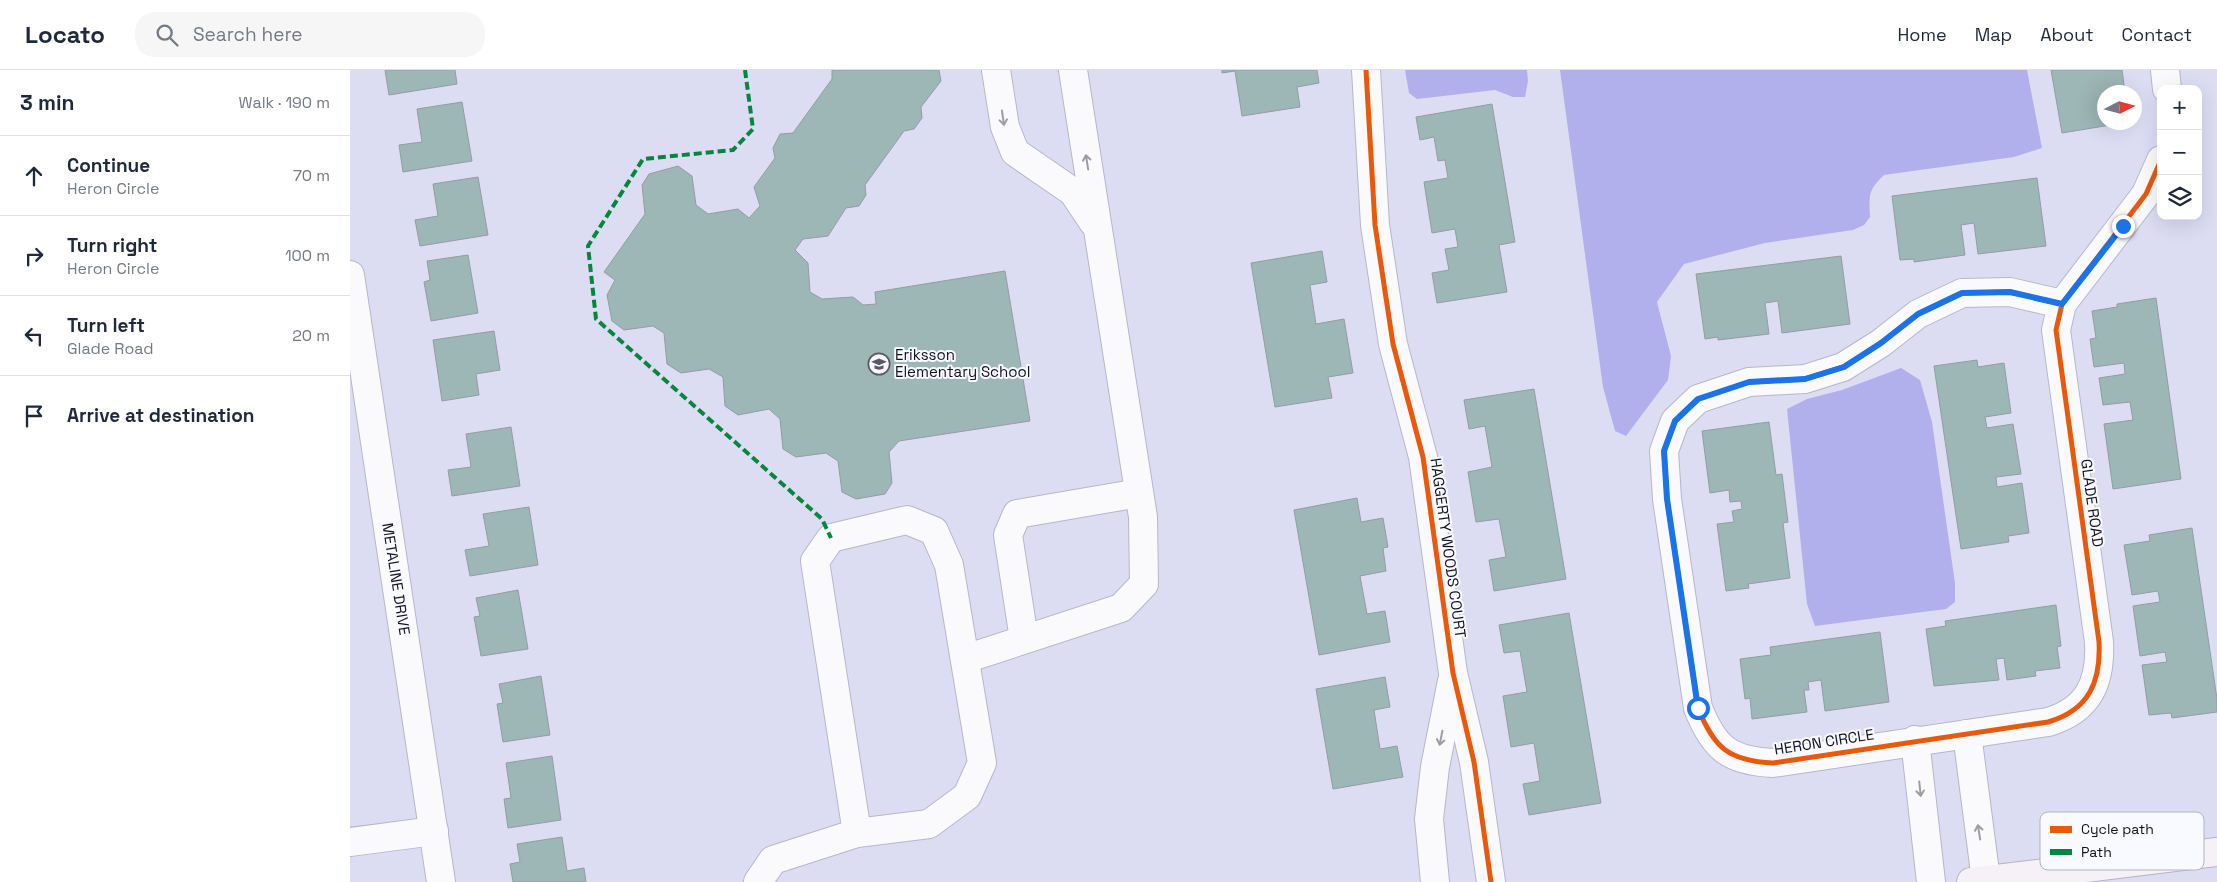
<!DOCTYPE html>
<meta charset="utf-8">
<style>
:root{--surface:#fff;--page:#f6f6f7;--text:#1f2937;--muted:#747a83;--line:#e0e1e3}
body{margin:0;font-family:"Space Grotesk",sans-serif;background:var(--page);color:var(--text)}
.controls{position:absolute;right:15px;top:15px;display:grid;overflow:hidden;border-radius:10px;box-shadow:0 5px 20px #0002}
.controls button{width:45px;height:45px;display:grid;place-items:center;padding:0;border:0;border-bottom:1px solid var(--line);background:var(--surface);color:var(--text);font:25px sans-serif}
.compass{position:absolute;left:1747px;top:15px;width:45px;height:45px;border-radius:50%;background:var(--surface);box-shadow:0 5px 20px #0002;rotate:84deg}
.stop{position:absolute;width:15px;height:15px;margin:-11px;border:4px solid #1a73e8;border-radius:50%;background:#fff}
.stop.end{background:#1a73e8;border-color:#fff;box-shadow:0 1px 5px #0008}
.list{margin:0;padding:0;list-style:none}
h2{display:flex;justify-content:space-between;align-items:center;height:65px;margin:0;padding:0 20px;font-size:21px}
h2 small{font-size:16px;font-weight:400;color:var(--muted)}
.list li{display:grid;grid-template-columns:32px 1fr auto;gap:15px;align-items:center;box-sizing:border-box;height:80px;padding:0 20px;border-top:1px solid var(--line)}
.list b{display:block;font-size:19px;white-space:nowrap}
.list p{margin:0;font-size:16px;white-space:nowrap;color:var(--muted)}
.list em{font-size:16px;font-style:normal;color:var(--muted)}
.icon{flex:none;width:28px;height:28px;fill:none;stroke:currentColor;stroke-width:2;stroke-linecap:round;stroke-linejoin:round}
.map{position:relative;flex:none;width:1867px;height:812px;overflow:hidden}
header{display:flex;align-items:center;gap:30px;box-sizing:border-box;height:70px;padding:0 25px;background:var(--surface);border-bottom:1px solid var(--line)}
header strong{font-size:24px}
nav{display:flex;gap:28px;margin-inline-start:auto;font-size:18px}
.search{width:350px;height:45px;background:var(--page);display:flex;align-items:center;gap:12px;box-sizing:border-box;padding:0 18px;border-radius:20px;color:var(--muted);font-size:19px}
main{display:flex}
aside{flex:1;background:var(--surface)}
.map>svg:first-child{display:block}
.forest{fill:#b1b0ed}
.building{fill:#9db6b6;stroke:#939da3}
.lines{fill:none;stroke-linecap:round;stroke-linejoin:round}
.minor-casing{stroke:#b6b6c9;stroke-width:30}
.major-casing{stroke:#b8b2c0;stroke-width:30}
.minor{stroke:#fafafd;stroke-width:28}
.major{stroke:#f5f1f6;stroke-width:28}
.quiet{stroke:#00873e;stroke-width:4;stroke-dasharray:8 4;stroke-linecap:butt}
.cycleway-casing{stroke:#f9faff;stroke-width:8}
.cycleway{stroke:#e8590c;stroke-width:5}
.oneway{stroke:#9c9ca5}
.route{stroke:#1a73e8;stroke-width:6}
.labels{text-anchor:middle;stroke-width:4;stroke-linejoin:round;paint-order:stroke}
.poi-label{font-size:15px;fill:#101020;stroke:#f9faff;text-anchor:start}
.street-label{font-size:15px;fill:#101020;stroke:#f9faff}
.key{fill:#f9faff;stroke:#b3b4bc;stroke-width:1}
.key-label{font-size:14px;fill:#101020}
</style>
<header>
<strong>Locato</strong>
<div class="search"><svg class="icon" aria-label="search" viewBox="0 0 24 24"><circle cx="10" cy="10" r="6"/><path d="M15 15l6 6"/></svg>Search here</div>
<nav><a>Home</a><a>Map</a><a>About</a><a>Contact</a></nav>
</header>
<main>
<aside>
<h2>3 min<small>Walk · 190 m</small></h2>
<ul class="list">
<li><svg class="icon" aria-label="ahead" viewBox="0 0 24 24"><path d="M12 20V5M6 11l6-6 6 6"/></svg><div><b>Continue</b><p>Heron Circle</p></div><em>70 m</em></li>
<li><svg class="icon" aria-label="right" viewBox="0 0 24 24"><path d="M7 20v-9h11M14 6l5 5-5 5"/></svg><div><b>Turn right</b><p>Heron Circle</p></div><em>100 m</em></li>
<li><svg class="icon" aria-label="left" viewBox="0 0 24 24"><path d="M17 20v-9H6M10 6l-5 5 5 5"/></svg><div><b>Turn left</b><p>Glade Road</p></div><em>20 m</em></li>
<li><svg class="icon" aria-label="arrive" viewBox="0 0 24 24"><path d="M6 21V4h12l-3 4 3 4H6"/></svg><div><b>Arrive at destination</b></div></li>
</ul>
</aside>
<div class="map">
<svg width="1867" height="812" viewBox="0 0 1867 812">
<rect width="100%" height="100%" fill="#dcddf3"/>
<g class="forest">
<path d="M1055,0H1177L1178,11L1175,27H1163L1145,20L1067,29L1059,23Z"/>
<path d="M1210,0H1677L1692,78L1664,87L1534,105C1518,120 1519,125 1520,147L1514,155L1503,160L1415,173L1334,194L1307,232L1321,286L1318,310L1276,366L1265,361L1253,317Z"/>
<path d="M1551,298L1570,310L1582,352L1605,513V532L1596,539L1465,556L1457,534L1437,339L1457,329L1492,320Z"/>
</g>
<g class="building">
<path d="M35,0H105L107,14L39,25Z"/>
<path d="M482,0H589L591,11L571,37L572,48L564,59L554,61L515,115L516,125L509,136L496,138L478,166L453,169L445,180L458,193L460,222L472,229L503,227L513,235L526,234L525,222L655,201L680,351L549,371L539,382L542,413L535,424L506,429L492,422L488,391L476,383L446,387L433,379L430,349L419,339L388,345L375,336L373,307L359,299L331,303L317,294L314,263L303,256L274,260L262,251L257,225L265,210L254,202L295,144L292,115L299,104L328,96L342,106L346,135L358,144L388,139L399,148L410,136L404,117L425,88L423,78L430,64L443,63L482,9Z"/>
<path d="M872,0H967L969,13L947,17L950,37L892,46L885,1L872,3Z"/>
<path d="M1701,0H1772L1775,22H1754V52H1779L1712,63Z"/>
<path d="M112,32L122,91L53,102L49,75L72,72L67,39Z"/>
<path d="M1142,34L1165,172L1149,175L1157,222L1087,233L1082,203L1099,200L1095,179L1108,177L1105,159L1082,163L1074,112L1098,108L1095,90L1088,91L1084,67L1070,70L1066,47Z"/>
<path d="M128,107L138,165L70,176L65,150L88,146L83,114Z"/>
<path d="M1687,108L1696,176L1628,184L1624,153L1611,155L1615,185L1564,192V189L1550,190L1542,126Z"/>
<path d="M972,181L977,212L960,215L966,254L994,249L1003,303L978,307L982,328L925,337L901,193Z"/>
<path d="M118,185L128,243L81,251L74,212L80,210L77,191Z"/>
<path d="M1491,186L1500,254L1432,263L1428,231L1415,233L1419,264L1368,270V267L1355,269L1346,204Z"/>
<path d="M1806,228L1831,409L1763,419L1754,354L1783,350L1780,332L1753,335L1749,308L1775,304L1774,293L1744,297L1740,269L1746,268L1742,241L1767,237V234Z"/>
<path d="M144,261L150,300L126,304L129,325L92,331L83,270Z"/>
<path d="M1627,290L1628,297L1654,293L1661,343L1635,347L1637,358L1663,354L1671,404L1646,407L1647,417L1672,413L1679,463L1658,466L1659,472L1611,479L1584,296Z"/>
<path d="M1184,319L1216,509L1144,521L1139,490L1156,487L1149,449L1126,452L1118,402L1142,397L1135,356L1119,359L1114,330Z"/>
<path d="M1419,352L1426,405L1432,404L1438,452L1433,453L1440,508L1398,514L1399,518L1376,521L1367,454L1384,452L1382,441L1392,439L1391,431L1380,432L1379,420L1360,423L1352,361Z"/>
<path d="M161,357L170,416L102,426L98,400L121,397L116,364Z"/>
<path d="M1007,428L1011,452L1033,448L1038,477L1033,478L1036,501L1010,506L1017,544L1035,541L1040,572L969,585L944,440Z"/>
<path d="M179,437L188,495L120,506L115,480L139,476L133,444Z"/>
<path d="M1842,458L1867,629V642L1822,648L1821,643L1799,645L1792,595L1817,592L1815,582L1790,586L1783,536L1810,532L1808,521L1782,525L1774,475L1800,471L1799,465Z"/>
<path d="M168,520L178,579L131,586L124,547L130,546L126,528Z"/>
<path d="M1706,535L1711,576L1707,577L1710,598L1685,601L1686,606L1657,610L1654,588L1646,589L1649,610L1584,616L1576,559L1596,556L1595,551Z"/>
<path d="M1219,543L1251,733L1179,745L1173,714L1190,711L1184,673L1161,677L1153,626L1177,622L1170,581L1154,583L1149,555Z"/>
<path d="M1530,562L1539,632L1475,641L1471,610L1458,612L1459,620H1454L1457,642L1402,649L1400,628L1395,629L1390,589L1421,585L1420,577Z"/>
<path d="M191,606L200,665L153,672L147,634L153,633L149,614Z"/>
<path d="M1035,607L1040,637L1024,640L1030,679L1047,676L1053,707L983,719L966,619Z"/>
<path d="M202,686L211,750L158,758L154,729L161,728L156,693Z"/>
<path d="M212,767L217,801L234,798L236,812H163L160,794L170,792L167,774Z"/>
</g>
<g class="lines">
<g class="minor-casing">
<g id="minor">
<path d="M646,0L655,57L665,82L723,122L743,152"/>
<path d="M1016,0L1025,155L1043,274L1073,387L1103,603L1124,692L1141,812"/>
<path d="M1815,0L1817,19"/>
<path d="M0,205L91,812"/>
<path d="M1712,234L1660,222L1612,223L1568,244L1531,273L1493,297L1455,309L1399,312L1348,329L1325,351L1314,381L1317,429L1348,638C1364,678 1379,691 1423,693L1698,652C1739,640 1751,612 1749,572L1706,260L1712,234L1796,124L1811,90"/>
<path d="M674,569L658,465L667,444L789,423"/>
<path d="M615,589L771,538L794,514L793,447L723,0"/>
<path d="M1617,664L1636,810"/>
<path d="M1565,670L1581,812"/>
<path d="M0,772L84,761"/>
<path d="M408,812L423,790L507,763L579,754L617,726L632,693L599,495L584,461L557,450L481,468L465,491L507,763"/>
<path d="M1085,812L1079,749L1085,697L1102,611"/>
</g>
</g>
<g class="major-casing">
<path id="major" d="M1621,812L1867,782"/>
</g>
<use href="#minor" class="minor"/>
<use href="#major" class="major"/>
<path class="quiet" d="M395,0L403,59L383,80L293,89L238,176L246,249L472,449L481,468"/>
<g class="cycleway-casing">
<g id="cycleway">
<path d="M1016,0L1025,155L1043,274L1073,387L1103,603L1124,692L1141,812"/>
<path d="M1712,234L1660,222L1612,223L1568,244L1531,273L1493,297L1455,309L1399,312L1348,329L1325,351L1314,381L1317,429L1348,638C1364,678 1379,691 1423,693L1698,652C1739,640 1751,612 1749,572L1706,260L1712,234L1796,124L1811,90"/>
</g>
</g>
<use href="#cycleway" class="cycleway"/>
</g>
<defs><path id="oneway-shaft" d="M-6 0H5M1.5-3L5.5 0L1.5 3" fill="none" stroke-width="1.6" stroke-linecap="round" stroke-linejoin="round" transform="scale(1.25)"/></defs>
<g class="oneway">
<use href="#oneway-shaft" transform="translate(653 48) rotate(82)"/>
<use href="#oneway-shaft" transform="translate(737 92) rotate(-99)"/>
<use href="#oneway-shaft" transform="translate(1091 668) rotate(101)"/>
<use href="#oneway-shaft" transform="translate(1570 719) rotate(84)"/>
<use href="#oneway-shaft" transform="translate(1629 762) rotate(-99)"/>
</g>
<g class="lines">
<path class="route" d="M1348,638L1317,429L1314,381L1325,351L1348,329L1399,312L1455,309L1494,297L1531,273L1568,244L1612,223L1660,222L1712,234L1773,156"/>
</g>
<defs>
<g id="school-ring" transform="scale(1.125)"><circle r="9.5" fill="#f9faff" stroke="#57586a" stroke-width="1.5"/><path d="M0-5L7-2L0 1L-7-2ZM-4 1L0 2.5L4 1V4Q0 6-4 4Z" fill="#57586a"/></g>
</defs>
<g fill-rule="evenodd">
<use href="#school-ring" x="529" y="294"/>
</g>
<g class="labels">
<g class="poi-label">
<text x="545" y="290">Eriksson<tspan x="545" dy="17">Elementary School</tspan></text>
</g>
<g class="street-label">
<text transform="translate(1742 433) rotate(82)" y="5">GLADE ROAD</text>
<text transform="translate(1098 478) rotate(82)" y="5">HAGGERTY WOODS COURT</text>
<text transform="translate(46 509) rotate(81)" y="5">METALINE DRIVE</text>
<text transform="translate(1474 672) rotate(-9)" y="5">HERON CIRCLE</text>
</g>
</g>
<rect x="1690" y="742" width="164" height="58" rx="8" class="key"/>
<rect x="1700" y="756" width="22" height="7" fill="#e8590c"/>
<rect x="1700" y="779" width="22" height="6" fill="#00873e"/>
<g class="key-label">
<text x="1731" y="764">Cycle path</text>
<text x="1731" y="787">Path</text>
</g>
</svg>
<div class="controls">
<button>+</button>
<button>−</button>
<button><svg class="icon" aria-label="layers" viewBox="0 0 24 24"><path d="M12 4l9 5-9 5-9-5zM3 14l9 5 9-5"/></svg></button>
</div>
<svg class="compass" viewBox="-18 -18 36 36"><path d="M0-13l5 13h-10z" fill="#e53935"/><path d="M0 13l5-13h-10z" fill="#747a83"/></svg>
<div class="stop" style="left:1348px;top:638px"></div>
<div class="stop end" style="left:1773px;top:156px"></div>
</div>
</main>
